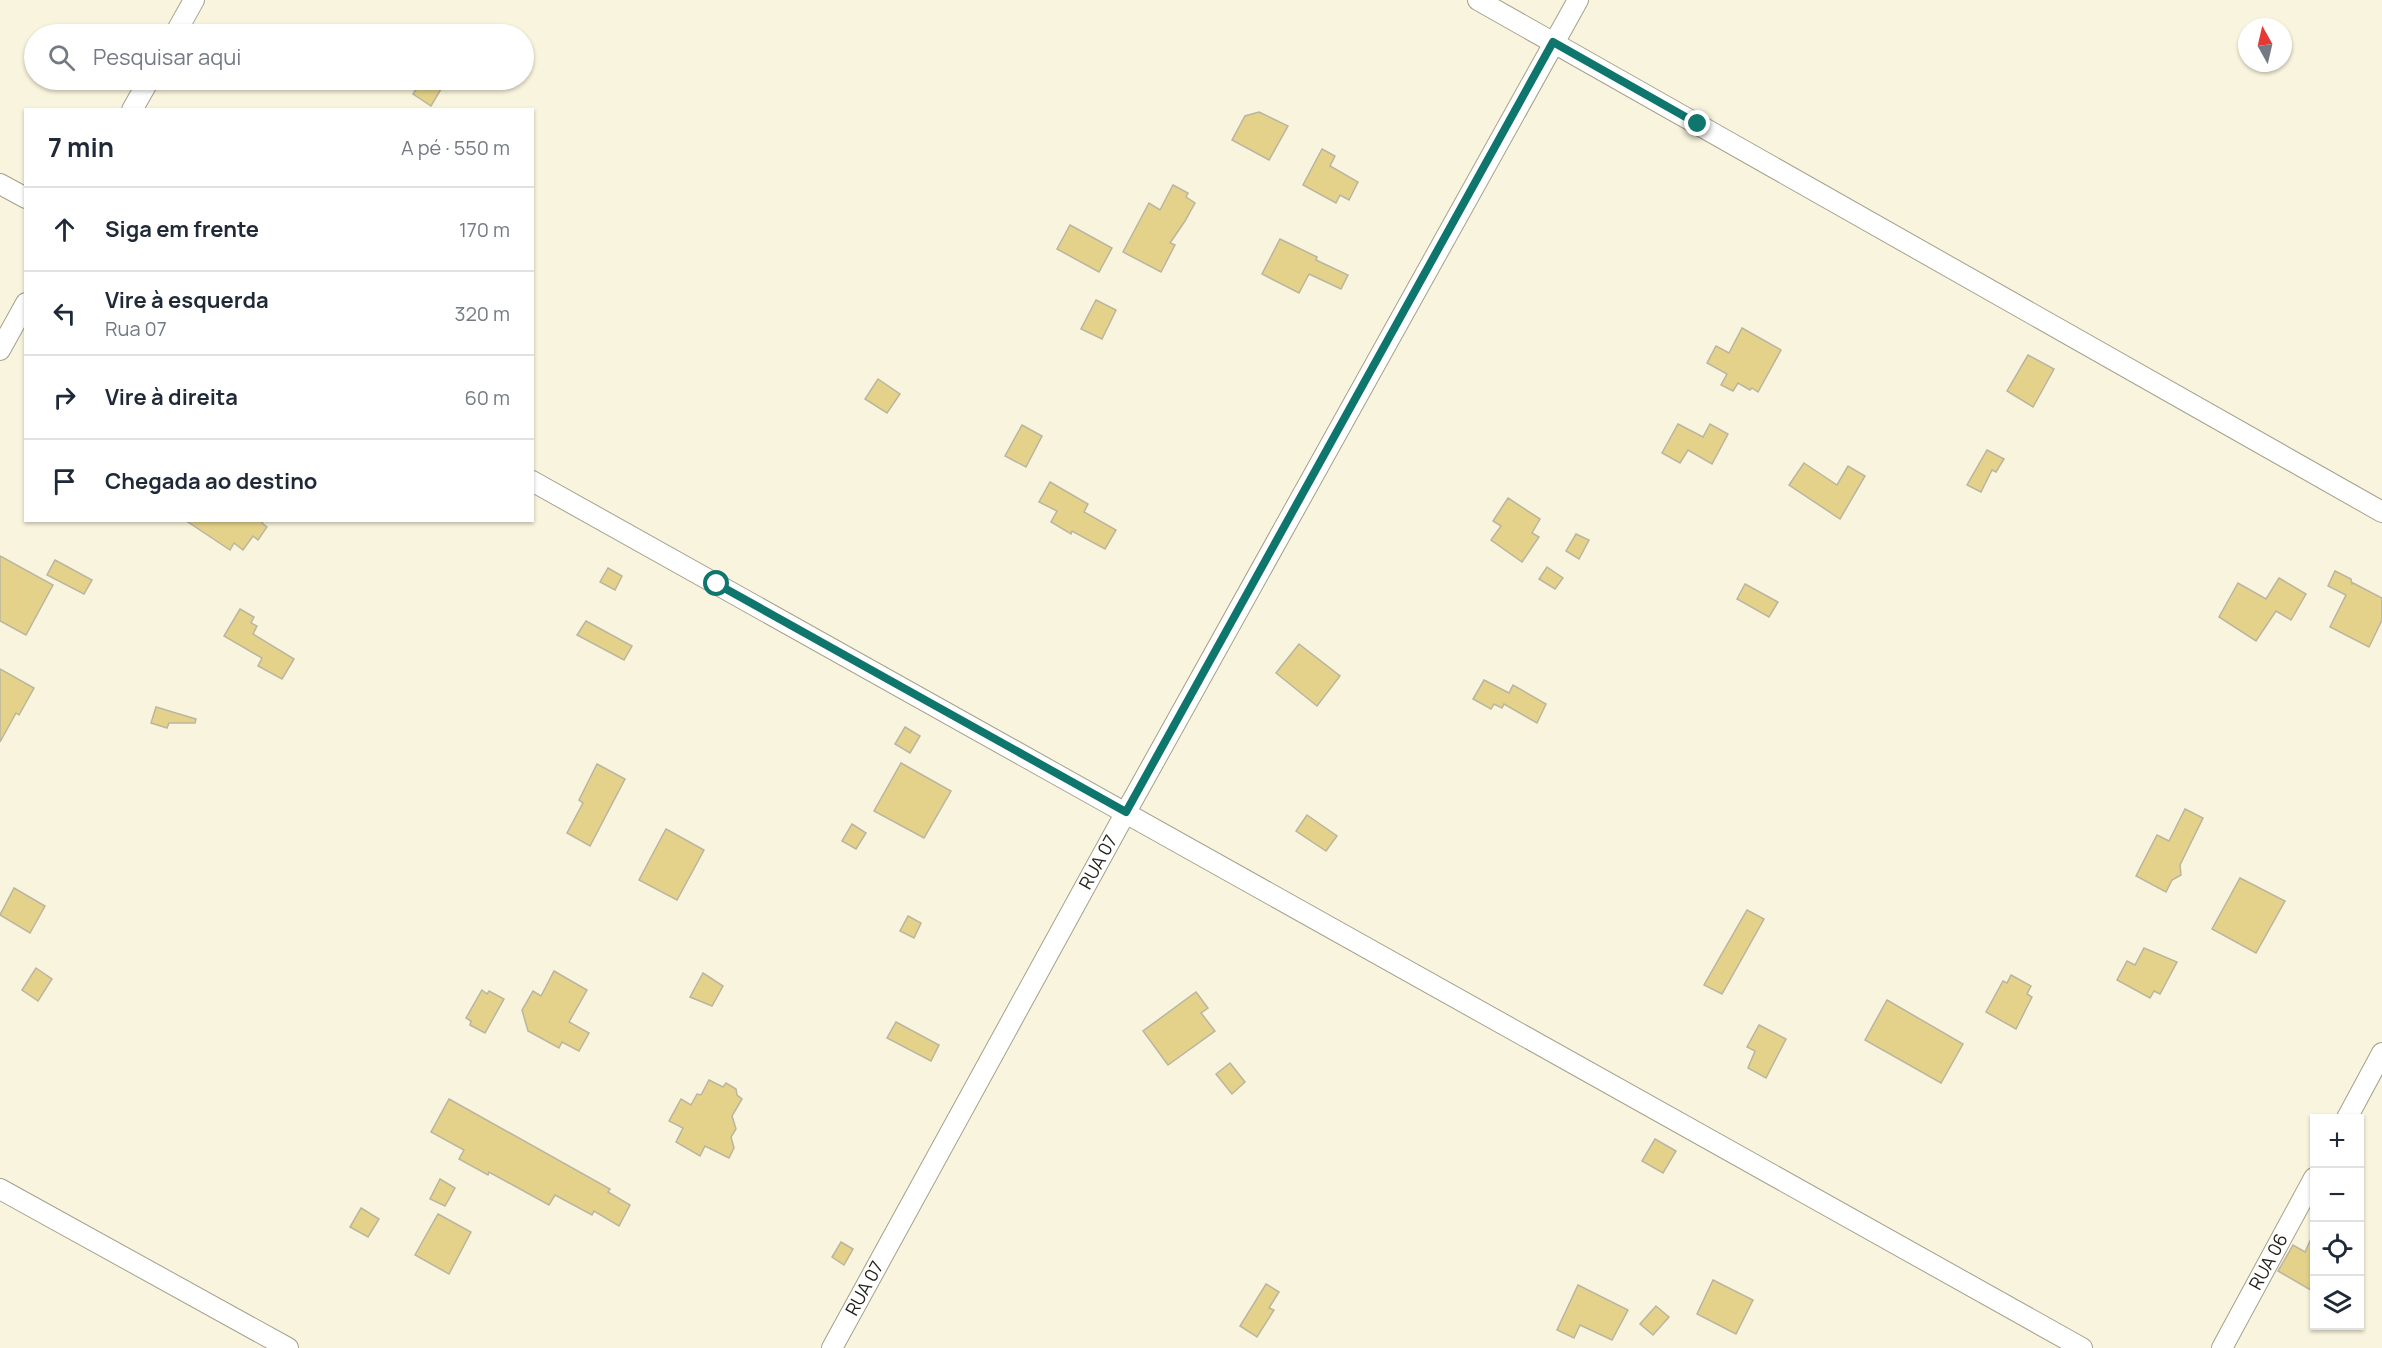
<!DOCTYPE html>
<html lang="pt">
<meta charset="utf-8">
<style>
:root{--surface:#fff;--page:#f6f6f7;--text:#1f2937;--muted:#747a83;--line:#e0e1e3}
body{margin:0;font-family:Manrope,sans-serif;background:var(--page);color:var(--text)}
.controls{position:absolute;right:18px;bottom:18px;display:grid;overflow:hidden;border-radius:0px;box-shadow:0 2px 4px #0004}
.controls button{width:54px;height:54px;display:grid;place-items:center;padding:0;border:0;border-bottom:2px solid var(--line);background:var(--surface);color:var(--text);font:30px sans-serif}
.compass{position:absolute;left:2238px;top:18px;width:54px;height:54px;border-radius:50%;background:var(--surface);box-shadow:0 2px 4px #0004;rotate:352deg}
.stop{position:absolute;width:18px;height:18px;margin:-14px;border:4px solid #0f766e;border-radius:50%;background:#fff}
.stop.end{background:#0f766e;border-color:#fff;box-shadow:0 2px 6px #0008}
.list{margin:0;padding:0;list-style:none}
h2{display:flex;justify-content:space-between;align-items:center;height:78px;margin:0;padding:0 24px;font-size:26px}
h2 small{font-size:20px;font-weight:400;color:var(--muted)}
.list li{display:grid;grid-template-columns:39px 1fr auto;gap:18px;align-items:center;box-sizing:border-box;height:84px;padding:0 24px;border-top:2px solid var(--line)}
.list b{display:block;font-size:22px;white-space:nowrap}
.list p{margin:0;font-size:20px;white-space:nowrap;color:var(--muted)}
.list em{font-size:20px;font-style:normal;color:var(--muted)}
.icon{flex:none;width:33px;height:33px;fill:none;stroke:currentColor;stroke-width:2;stroke-linecap:round;stroke-linejoin:round}
.map{position:relative;flex:none;width:2382px;height:1348px;overflow:hidden}
.search{position:absolute;background:var(--surface);box-shadow:0 2px 4px #0004;left:24px;top:24px;width:510px;height:66px;display:flex;align-items:center;gap:15px;box-sizing:border-box;padding:0 21px;border-radius:33px;color:var(--muted);font-size:22px}
.panel{position:absolute;background:var(--surface);box-shadow:0 2px 4px #0004;left:24px;top:108px;width:510px;height:414px;border-radius:0px}
.map>svg:first-child{display:block}
.building{fill:#e4d28b;stroke:#bab59f;stroke-width:1.5}
.lines{fill:none;stroke-linecap:round;stroke-linejoin:round}
.minor-casing{stroke:#a5a08b;stroke-width:22}
.minor{stroke:#fff;stroke-width:20}
.route{stroke:#0f766e;stroke-width:8}
.labels{text-anchor:middle;stroke-width:4.5;stroke-linejoin:round;paint-order:stroke}
.street-label{font-size:18px;fill:#232118;stroke:#f9f4dd}
</style>
<div class="map">
<svg width="2382" height="1348" viewBox="0 0 2382 1348">
<rect width="100%" height="100%" fill="#f9f4dd"/>
<g class="building">
<path d="M422,80L441,89L431,106L413,94Z"/>
<path d="M1259,112L1288,126L1269,160L1232,140L1245,116Z"/>
<path d="M1322,149L1335,156L1330,166L1358,182L1349,200L1340,195L1336,203L1303,185Z"/>
<path d="M1173,185L1188,193L1186,197L1195,203L1185,221L1170,243L1175,245L1161,272L1123,252L1149,203L1160,210Z"/>
<path d="M1070,225L1112,248L1099,272L1057,249Z"/>
<path d="M1280,239L1317,257L1316,260L1348,275L1341,289L1309,274L1299,293L1262,274Z"/>
<path d="M1096,300L1116,310L1102,339L1081,329Z"/>
<path d="M1742,328L1781,350L1758,392L1752,388L1750,390L1738,383L1733,391L1721,385L1727,374L1707,363L1716,346L1729,353Z"/>
<path d="M2028,355L2054,369L2033,407L2007,391Z"/>
<path d="M878,379L900,394L887,413L865,399Z"/>
<path d="M1678,424L1703,437L1710,424L1728,434L1712,464L1688,450L1680,463L1662,453Z"/>
<path d="M1022,425L1042,436L1026,467L1005,456Z"/>
<path d="M1987,450L2004,459L1996,472L1992,470L1981,492L1967,485Z"/>
<path d="M1804,463L1837,485L1848,466L1865,476L1840,519L1789,485Z"/>
<path d="M1050,482L1088,504L1084,512L1116,530L1105,549L1072,531L1071,534L1051,522L1057,511L1039,502Z"/>
<path d="M1508,498L1540,519L1532,533L1539,537L1522,562L1491,540L1501,526L1493,521Z"/>
<path d="M185,520H264L262,523L267,527L258,540L253,536L243,550L234,543L230,550Z"/>
<path d="M1576,534L1589,540L1579,559L1566,551Z"/>
<path d="M0,556L53,585L26,635L0,621Z"/>
<path d="M55,560L92,580L84,594L47,575Z"/>
<path d="M1547,567L1563,578L1555,589L1539,579Z"/>
<path d="M608,568L622,576L615,590L600,582Z"/>
<path d="M2335,571L2351,579L2352,584L2353,583L2382,598V620L2369,647L2330,627L2346,595L2328,586Z"/>
<path d="M2279,578L2306,594L2291,620L2276,611L2256,641L2219,617L2238,583L2266,599Z"/>
<path d="M1745,584L1778,602L1769,617L1737,599Z"/>
<path d="M240,609L254,617L251,623L257,626L253,634L294,659L282,679L258,666L262,658L224,636Z"/>
<path d="M586,621L632,646L624,660L577,635Z"/>
<path d="M1299,644L1340,676L1317,706L1276,673Z"/>
<path d="M0,669L34,688L19,715L16,713L0,742Z"/>
<path d="M1484,680L1509,693L1513,685L1546,704L1537,723L1504,704L1502,708L1494,704L1491,709L1473,699Z"/>
<path d="M156,707L196,719L195,723H169L167,728L151,723Z"/>
<path d="M905,727L920,736L910,753L895,744Z"/>
<path d="M901,763L951,791L924,838L874,811Z"/>
<path d="M597,764L625,779L590,846L567,833L583,803L579,800Z"/>
<path d="M2185,809L2203,818L2180,865L2181,875L2172,880L2166,892L2136,876L2157,835L2169,841Z"/>
<path d="M1307,815L1337,836L1326,851L1296,831Z"/>
<path d="M852,824L866,833L856,849L842,841Z"/>
<path d="M666,829L704,850L677,900L639,880Z"/>
<path d="M2240,878L2285,901L2256,953L2212,929Z"/>
<path d="M14,888L45,906L30,933L0,915Z"/>
<path d="M1747,910L1764,919L1722,994L1704,985Z"/>
<path d="M908,916L921,923L914,938L900,931Z"/>
<path d="M2144,948L2177,962L2160,994L2154,991L2150,998L2117,980L2127,961L2135,965Z"/>
<path d="M36,968L52,979L38,1001L22,990Z"/>
<path d="M554,971L587,990L569,1022L589,1033L579,1051L562,1042L559,1048L528,1031L522,1010L533,991L541,996Z"/>
<path d="M703,973L723,986L712,1006L690,997Z"/>
<path d="M2011,975L2031,986L2027,994L2032,997L2016,1029L1986,1012L2003,981L2007,983Z"/>
<path d="M482,990L487,994L489,991L504,999L485,1033L470,1025L471,1021L466,1018Z"/>
<path d="M1196,992L1208,1008L1201,1013L1215,1031L1168,1065L1143,1031Z"/>
<path d="M1887,1000L1963,1044L1941,1083L1865,1040Z"/>
<path d="M896,1022L939,1045L931,1061L887,1038Z"/>
<path d="M1759,1025L1786,1039L1766,1078L1748,1068L1755,1051L1747,1047Z"/>
<path d="M1230,1063L1245,1082L1232,1094L1216,1074Z"/>
<path d="M709,1080L723,1087L726,1083L736,1089L737,1095L742,1099L732,1116L736,1129L731,1137L734,1148L729,1158L705,1146L700,1156L676,1142L683,1128L669,1121L681,1099L691,1105L697,1094L701,1095Z"/>
<path d="M449,1099L610,1189L608,1192L630,1205L619,1226L594,1211L592,1215L555,1195L549,1205L489,1172L488,1175L459,1159L464,1150L431,1132Z"/>
<path d="M1655,1139L1676,1151L1663,1173L1642,1161Z"/>
<path d="M440,1179L455,1188L445,1206L430,1199Z"/>
<path d="M361,1208L379,1219L368,1237L350,1227Z"/>
<path d="M438,1214L471,1232L449,1274L415,1255Z"/>
<path d="M2314,1232V1292L2278,1271L2293,1245L2305,1252Z"/>
<path d="M841,1242L853,1249L844,1265L832,1257Z"/>
<path d="M1713,1280L1753,1300L1736,1334L1697,1314Z"/>
<path d="M1266,1284L1279,1292L1269,1308L1274,1310L1257,1337L1240,1326Z"/>
<path d="M1578,1285L1628,1310L1612,1340L1580,1325L1574,1338L1557,1330Z"/>
<path d="M1656,1306L1669,1317L1653,1335L1640,1324Z"/>
</g>
<g class="lines">
<g class="minor-casing">
<g id="minor">
<path d="M1478,0L2382,512"/>
<path d="M175,34L194,0"/>
<path d="M132,110L149,80"/>
<path d="M0,184L26,198"/>
<path d="M0,350L26,303"/>
<path d="M532,481L2082,1348"/>
<path d="M2347,1118L2382,1053"/>
<path d="M0,1189L288,1348"/>
<path id="s1" d="M832,1348L1126,812L1578,0"/>
<path id="s2" d="M2222,1348L2314,1178"/>
</g>
</g>
<use href="#minor" class="minor"/>
</g>
<g class="lines">
<path class="route" d="M717,584L1126,812L1553,42L1698,124"/>
</g>
<g class="labels">
<g class="street-label">
<text dy="6" stroke="none"><textPath href="#s1" startOffset="554">RUA 07</textPath></text>
<text dy="6" stroke="none"><textPath href="#s2" startOffset="98">RUA 06</textPath></text>
<text dy="6" stroke="none"><textPath href="#s1" startOffset="68">RUA 07</textPath></text>
</g>
</g>
</svg>
<div class="controls">
<button>+</button>
<button>−</button>
<button><svg class="icon" aria-label="locate" viewBox="0 0 24 24"><circle cx="12" cy="12" r="6"/><path d="M12 2v4M12 18v4M2 12h4M18 12h4"/></svg></button>
<button><svg class="icon" aria-label="layers" viewBox="0 0 24 24"><path d="M12 4l9 5-9 5-9-5zM3 14l9 5 9-5"/></svg></button>
</div>
<svg class="compass" viewBox="-18 -18 36 36"><path d="M0-13l5 13h-10z" fill="#e53935"/><path d="M0 13l5-13h-10z" fill="#747a83"/></svg>
<div class="stop" style="left:717px;top:584px"></div>
<div class="stop end" style="left:1698px;top:124px"></div>
<div class="search"><svg class="icon" aria-label="search" viewBox="0 0 24 24"><circle cx="10" cy="10" r="6"/><path d="M15 15l6 6"/></svg>Pesquisar aqui</div>
<section class="panel">
<h2>7 min<small>A pé · 550 m</small></h2>
<ul class="list">
<li><svg class="icon" aria-label="ahead" viewBox="0 0 24 24"><path d="M12 20V5M6 11l6-6 6 6"/></svg><div><b>Siga em frente</b></div><em>170 m</em></li>
<li><svg class="icon" aria-label="left" viewBox="0 0 24 24"><path d="M17 20v-9H6M10 6l-5 5 5 5"/></svg><div><b>Vire à esquerda</b><p>Rua 07</p></div><em>320 m</em></li>
<li><svg class="icon" aria-label="right" viewBox="0 0 24 24"><path d="M7 20v-9h11M14 6l5 5-5 5"/></svg><div><b>Vire à direita</b></div><em>60 m</em></li>
<li><svg class="icon" aria-label="arrive" viewBox="0 0 24 24"><path d="M6 21V4h12l-3 4 3 4H6"/></svg><div><b>Chegada ao destino</b></div></li>
</ul>
</section>
</div>
